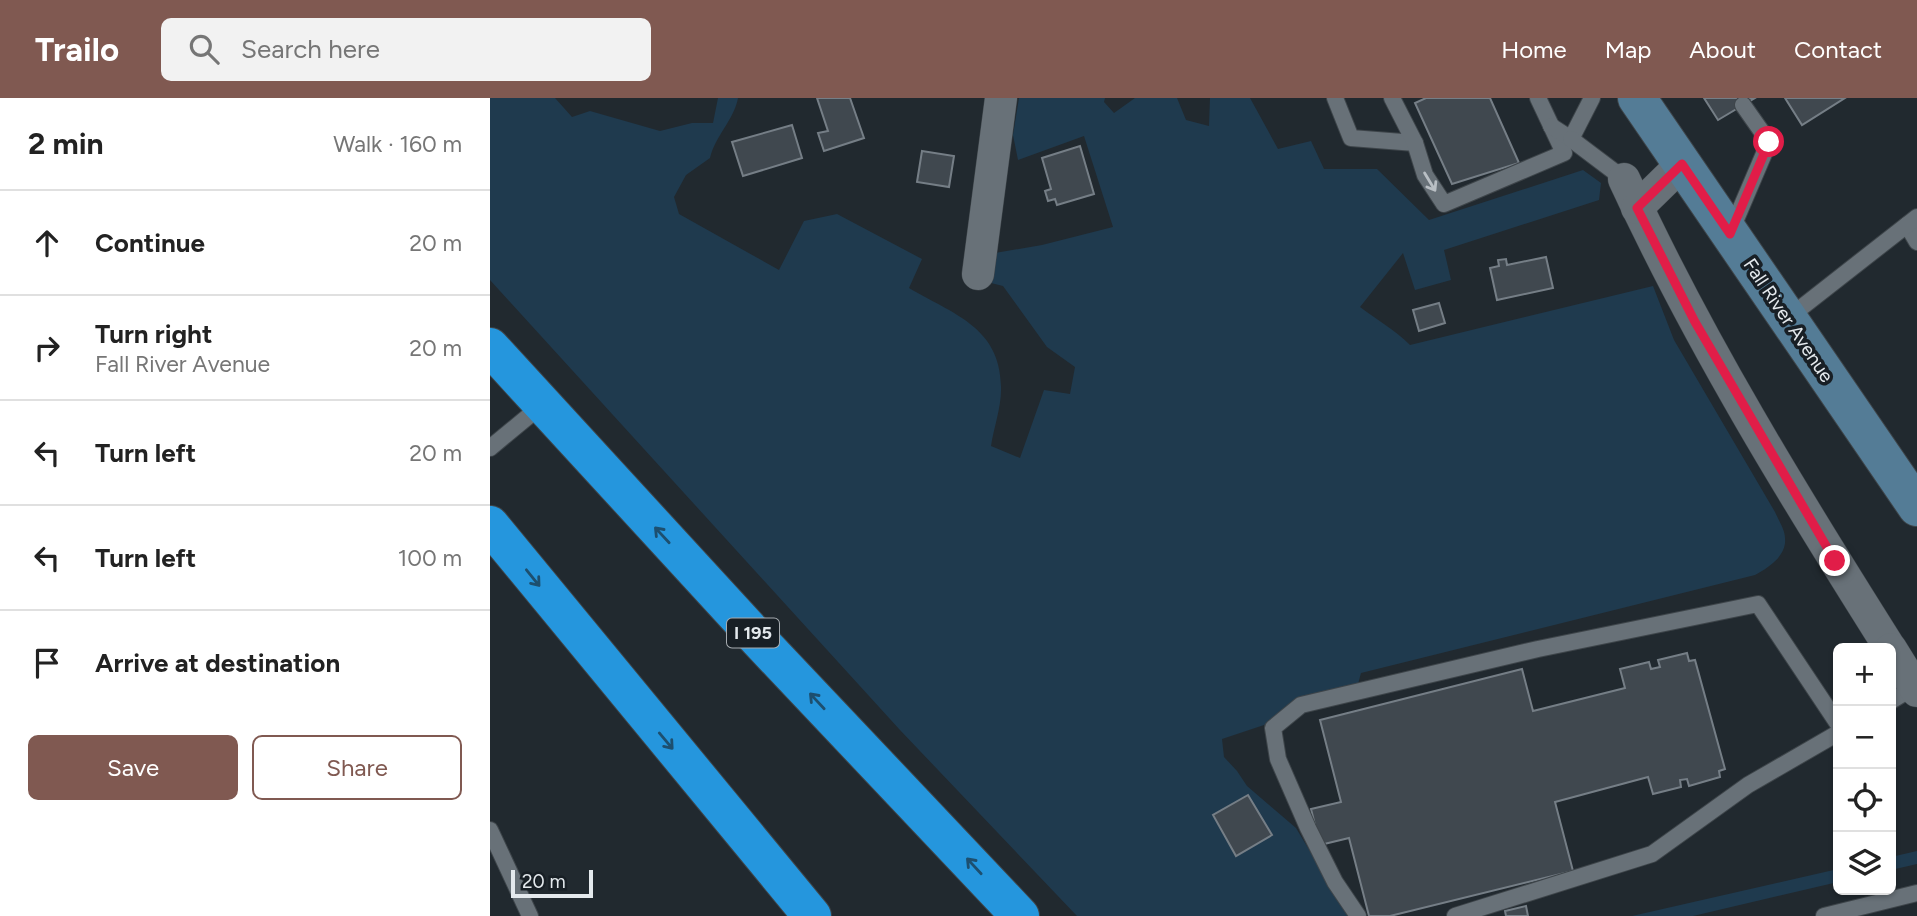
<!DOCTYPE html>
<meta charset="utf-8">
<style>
:root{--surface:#fff;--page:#f2f2f2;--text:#222;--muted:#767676;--line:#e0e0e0;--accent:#805951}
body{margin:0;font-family:Figtree,sans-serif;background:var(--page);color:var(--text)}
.controls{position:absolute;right:21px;bottom:21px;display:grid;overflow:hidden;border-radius:10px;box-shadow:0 2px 5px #0004}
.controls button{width:63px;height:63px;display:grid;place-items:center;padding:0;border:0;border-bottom:2px solid var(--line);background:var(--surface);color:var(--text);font:35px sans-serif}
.scale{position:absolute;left:21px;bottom:18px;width:82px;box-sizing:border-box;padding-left:7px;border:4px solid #e4e9ed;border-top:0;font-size:19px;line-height:24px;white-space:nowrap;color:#e4e9ed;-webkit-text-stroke:5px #181f25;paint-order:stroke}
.stop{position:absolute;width:21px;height:21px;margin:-16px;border:5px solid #e11d48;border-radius:50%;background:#fff}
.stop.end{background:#e11d48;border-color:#fff;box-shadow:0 2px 7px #0008}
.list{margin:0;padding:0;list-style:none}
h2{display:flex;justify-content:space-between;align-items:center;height:91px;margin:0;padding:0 28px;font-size:30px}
h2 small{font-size:23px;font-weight:400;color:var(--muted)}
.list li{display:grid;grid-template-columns:46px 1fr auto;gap:21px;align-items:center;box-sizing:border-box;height:105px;padding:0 28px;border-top:2px solid var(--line)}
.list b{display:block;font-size:26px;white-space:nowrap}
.list p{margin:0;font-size:23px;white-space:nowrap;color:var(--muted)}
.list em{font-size:23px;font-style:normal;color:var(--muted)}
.actions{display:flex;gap:14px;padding:21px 28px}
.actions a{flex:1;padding:16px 0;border:2px solid var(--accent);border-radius:10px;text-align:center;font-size:24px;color:var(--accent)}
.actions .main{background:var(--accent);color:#fff}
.icon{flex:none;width:38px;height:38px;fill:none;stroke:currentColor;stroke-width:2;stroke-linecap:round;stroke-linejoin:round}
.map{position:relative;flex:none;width:1427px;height:818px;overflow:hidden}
header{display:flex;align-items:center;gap:42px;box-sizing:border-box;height:98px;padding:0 35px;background:var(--accent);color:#fff}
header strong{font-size:33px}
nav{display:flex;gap:38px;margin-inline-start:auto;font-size:24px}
.search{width:490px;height:63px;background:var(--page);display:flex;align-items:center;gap:18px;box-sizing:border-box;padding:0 24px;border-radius:10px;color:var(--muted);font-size:26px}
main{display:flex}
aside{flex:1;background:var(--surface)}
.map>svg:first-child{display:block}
.green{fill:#1f3a4e}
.building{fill:#40484f;stroke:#757e86;stroke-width:2}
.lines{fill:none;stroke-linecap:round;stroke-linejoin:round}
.service-casing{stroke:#3e454a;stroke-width:18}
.minor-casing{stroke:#3e454a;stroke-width:33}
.secondary-casing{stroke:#3e454a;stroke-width:40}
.motorway-casing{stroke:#3e454a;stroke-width:40}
.service{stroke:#687178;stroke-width:16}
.minor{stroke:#687178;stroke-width:32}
.secondary{stroke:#547c96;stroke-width:38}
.motorway{stroke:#2596dd;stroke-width:38}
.oneway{stroke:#b9bfc4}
.oneway2{stroke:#1d4f6f}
.route{stroke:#e11d48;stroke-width:9}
.labels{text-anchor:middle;stroke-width:7;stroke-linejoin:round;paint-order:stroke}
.shield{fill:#181f25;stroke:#a7acb1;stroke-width:2}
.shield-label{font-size:18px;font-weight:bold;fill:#e4e9ed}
.street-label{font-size:19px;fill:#e4e9ed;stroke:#181f25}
</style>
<header>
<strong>Trailo</strong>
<div class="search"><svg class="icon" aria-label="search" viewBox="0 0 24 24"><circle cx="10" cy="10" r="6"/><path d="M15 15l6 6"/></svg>Search here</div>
<nav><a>Home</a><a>Map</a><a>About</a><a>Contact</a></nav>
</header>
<main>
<aside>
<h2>2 min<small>Walk · 160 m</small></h2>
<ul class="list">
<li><svg class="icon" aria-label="ahead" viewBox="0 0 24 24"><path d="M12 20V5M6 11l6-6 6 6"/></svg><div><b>Continue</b></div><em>20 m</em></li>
<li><svg class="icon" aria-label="right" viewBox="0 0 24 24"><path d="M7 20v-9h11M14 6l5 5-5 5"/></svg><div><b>Turn right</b><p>Fall River Avenue</p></div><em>20 m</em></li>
<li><svg class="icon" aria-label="left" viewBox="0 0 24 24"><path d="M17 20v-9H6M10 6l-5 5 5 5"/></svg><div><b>Turn left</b></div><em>20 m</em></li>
<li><svg class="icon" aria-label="left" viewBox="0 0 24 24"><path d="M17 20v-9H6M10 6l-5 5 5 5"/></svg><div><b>Turn left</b></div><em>100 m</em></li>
<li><svg class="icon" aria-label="arrive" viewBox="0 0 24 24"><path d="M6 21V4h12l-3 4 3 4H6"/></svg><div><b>Arrive at destination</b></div></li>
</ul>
<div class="actions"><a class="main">Save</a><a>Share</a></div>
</aside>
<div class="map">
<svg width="1427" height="818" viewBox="0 0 1427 818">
<rect width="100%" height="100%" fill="#21292f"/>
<g class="green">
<path d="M0,0H65L82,19L100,13L170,33L202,25H223L228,0H248C244,22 225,38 220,60L196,77L184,99L189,116L289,172L314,123L347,116L432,161L419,190C463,216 510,229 511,288C512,307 504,329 501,348L530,360L554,292L580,296L585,269L557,249L513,188L477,179L482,159L552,147L623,129L594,38L528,62L523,37L529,0H615L614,4L624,15L645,0H687L696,22L719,28L720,0H760L788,51L821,43L834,71H887L939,122L1093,72L1111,85L1109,102L954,152L961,182L925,192L913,155L870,209C887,222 905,232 920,247L1163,188L1184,242L1285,414C1288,421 1295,432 1295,440C1297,458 1278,470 1265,477L871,575L868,586L813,600L774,627L732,641L734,659L747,673L757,688L806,730L859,818H587L410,632L0,182Z"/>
<path d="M1427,753V766L1401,772V759Z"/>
<path d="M1348,771V784L1203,818H1142Z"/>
</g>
<g class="building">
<path d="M327,0H360L374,40L334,53L328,35L338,33Z"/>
<path d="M936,0H1000L1029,65L962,86L925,5Z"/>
<path d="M1214,0H1265L1228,22Z"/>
<path d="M1295,0H1355L1312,27Z"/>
<path d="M302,27L312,60L253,78L242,44Z"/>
<path d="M590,48L604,96L567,107L565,101L558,103L555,93L561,91L552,60Z"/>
<path d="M432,53L464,58L459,89L427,84Z"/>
<path d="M1056,159L1063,190L1007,202L1000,170L1009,168L1008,162L1016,161L1017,167Z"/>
<path d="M949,205L955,225L929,233L923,212Z"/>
<path d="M1197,555L1199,563L1205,562L1235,671L1229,673L1230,679L1199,688L1197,681L1190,682L1191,689L1163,696L1158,679L1065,704L1083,773L900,818H879L859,740L830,747L821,711L851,704L830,622L1032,571L1043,613L1135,590L1130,571L1159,564L1161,571L1170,569L1168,562Z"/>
<path d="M758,697L782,737L746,758L723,717Z"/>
<path d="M1036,808L1038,818H1016L1015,813Z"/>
</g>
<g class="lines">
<g class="service-casing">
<g id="service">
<path d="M845,0L861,40L925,45"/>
<path d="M902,0L925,45L935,77L954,106L1074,55L1048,0"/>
<path d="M1061,28L1081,41L1102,0"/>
<path d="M1081,41L1134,81"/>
<path d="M1417,127L1427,144"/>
<path d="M1241,133L1279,44L1253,7"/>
<path d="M1298,220L1427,119"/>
<path d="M0,350L52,307"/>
<path d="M1401,603L1424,589"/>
<path d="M0,732L40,818"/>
<path d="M868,818L845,784L818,730L788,661L783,630L811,607L1048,551L1268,506L1348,626"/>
<path d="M965,818L1162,756L1258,687L1348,635"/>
<path d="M1334,818L1427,795"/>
</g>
</g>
<g class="minor-casing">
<g id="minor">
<path d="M1134,81C1209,244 1304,398 1400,550"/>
<path d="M1147,110L1192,66"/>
<path d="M488,176L511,0"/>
<path d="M1401,551L1427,593"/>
</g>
</g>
<g class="secondary-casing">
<path id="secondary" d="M1147,0L1427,409"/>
</g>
<g class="motorway-casing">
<g id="motorway">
<path d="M0,249L269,542L530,818"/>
<path d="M0,427L322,818"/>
</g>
</g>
<use href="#service" class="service"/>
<use href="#minor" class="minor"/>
<use href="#secondary" class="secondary"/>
<use href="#motorway" class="motorway"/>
</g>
<defs><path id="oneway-shaft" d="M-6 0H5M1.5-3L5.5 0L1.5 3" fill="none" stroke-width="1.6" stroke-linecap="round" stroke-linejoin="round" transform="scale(1.75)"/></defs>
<use class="oneway" href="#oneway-shaft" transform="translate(940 84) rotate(59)"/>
<g class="oneway2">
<use href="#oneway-shaft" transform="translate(172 437) rotate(-133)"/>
<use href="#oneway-shaft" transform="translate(43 480) rotate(51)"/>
<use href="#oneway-shaft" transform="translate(327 603) rotate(-133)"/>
<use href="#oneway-shaft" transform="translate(176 643) rotate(50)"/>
<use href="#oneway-shaft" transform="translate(484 768) rotate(-133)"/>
</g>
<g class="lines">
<path class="route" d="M1279,44L1240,136L1192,66L1147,110L1205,224L1345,463"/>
</g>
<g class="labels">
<rect class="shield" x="237" y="520.5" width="52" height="29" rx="5"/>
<g class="shield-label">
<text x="263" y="541">I 195</text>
</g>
<g class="street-label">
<text transform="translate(1299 222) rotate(56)" y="7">Fall River Avenue</text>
</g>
</g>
</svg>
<div class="controls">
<button>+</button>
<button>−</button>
<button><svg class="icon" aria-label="locate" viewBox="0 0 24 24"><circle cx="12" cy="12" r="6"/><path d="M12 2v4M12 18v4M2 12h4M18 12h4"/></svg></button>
<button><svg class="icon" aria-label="layers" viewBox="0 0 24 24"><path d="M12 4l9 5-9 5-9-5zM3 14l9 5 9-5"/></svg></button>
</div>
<div class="scale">20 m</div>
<div class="stop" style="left:1279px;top:44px"></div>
<div class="stop end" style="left:1345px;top:463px"></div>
</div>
</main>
